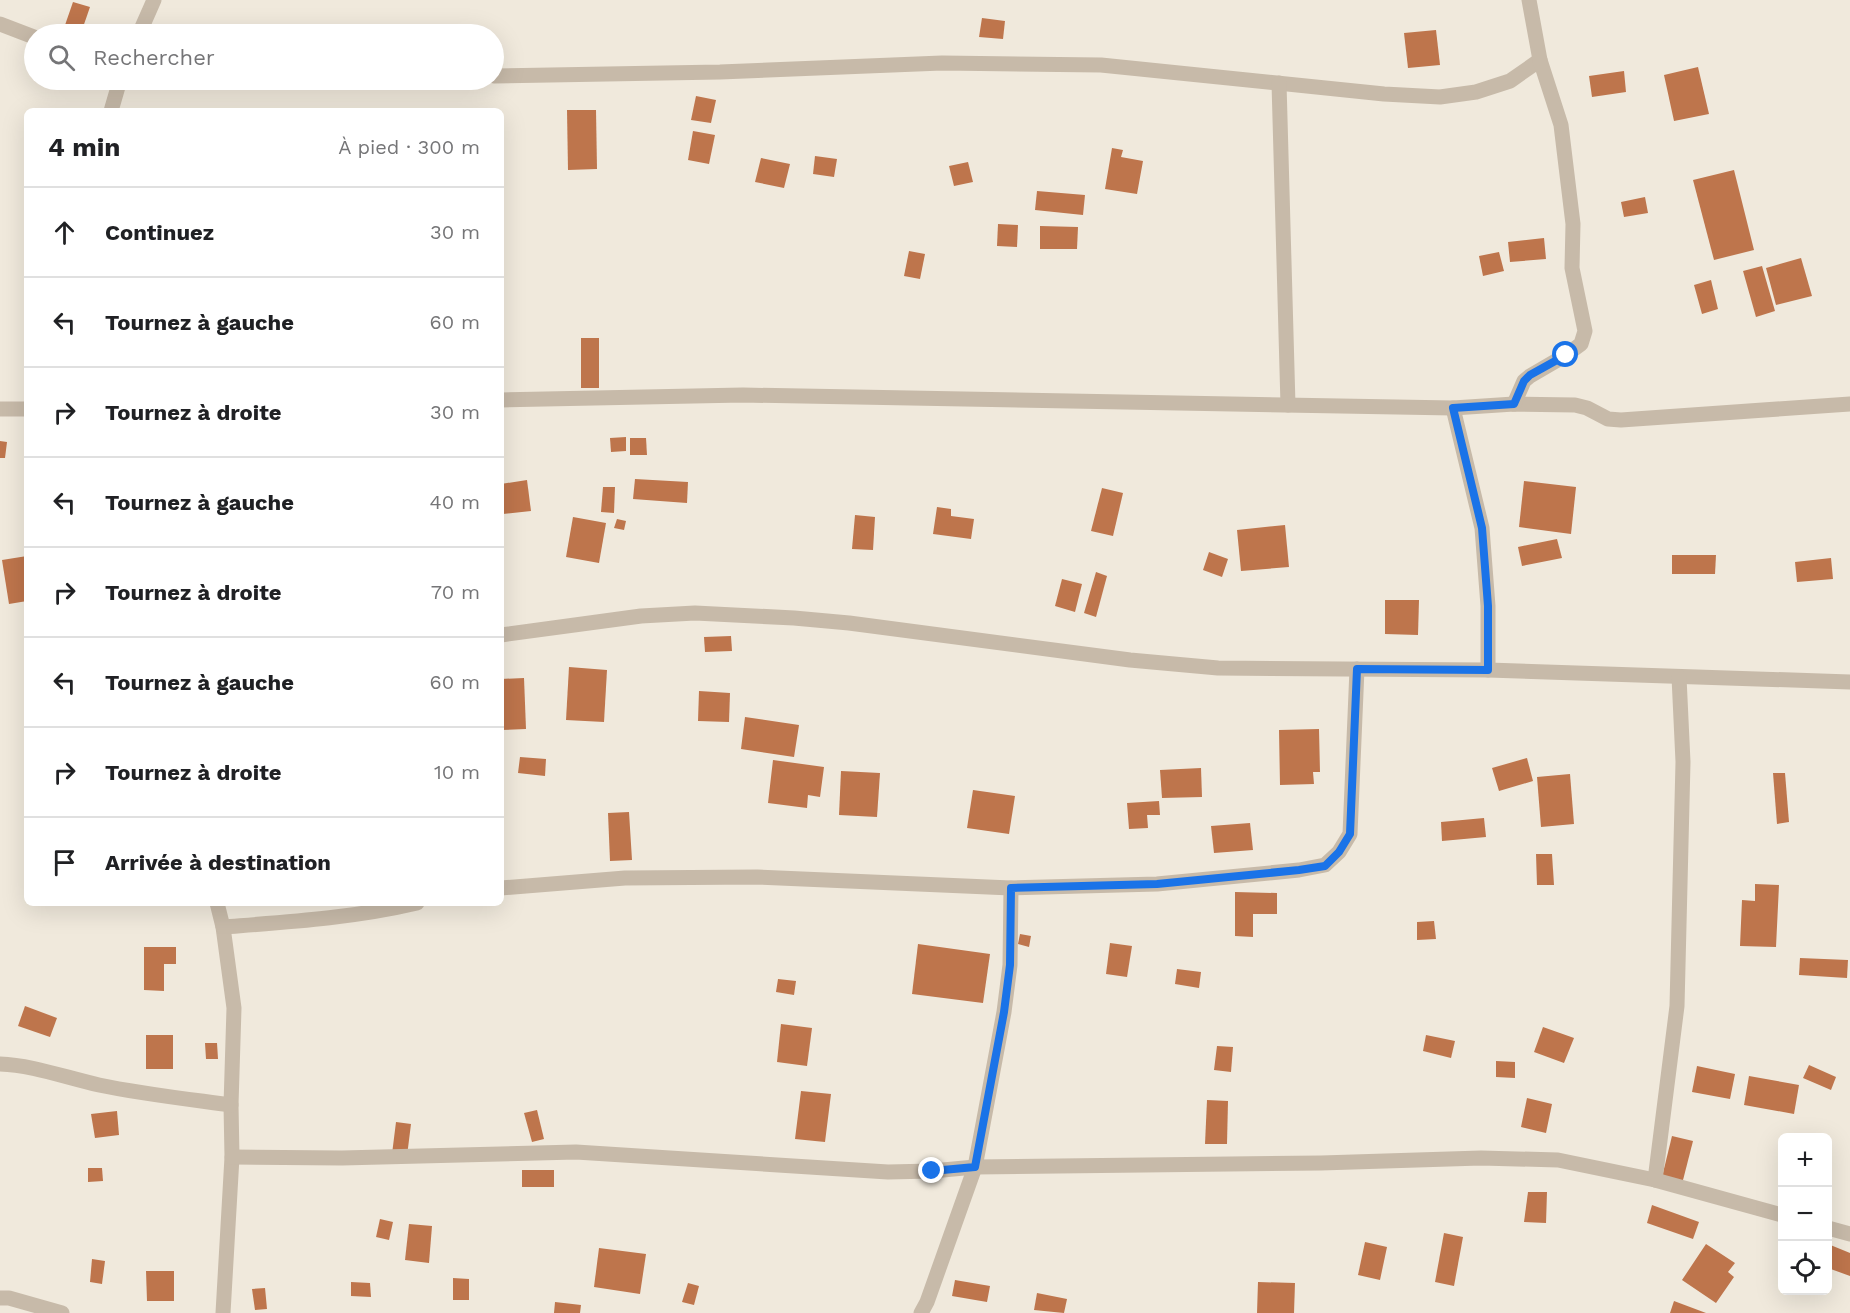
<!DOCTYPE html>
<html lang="fr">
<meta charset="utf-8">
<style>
:root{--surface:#fff;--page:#f2f2f2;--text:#202124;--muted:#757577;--line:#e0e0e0}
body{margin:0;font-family:"Work Sans",sans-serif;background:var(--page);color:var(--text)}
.controls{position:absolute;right:18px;bottom:18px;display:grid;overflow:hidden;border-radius:9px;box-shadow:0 6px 24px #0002}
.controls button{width:54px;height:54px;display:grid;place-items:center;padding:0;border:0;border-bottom:2px solid var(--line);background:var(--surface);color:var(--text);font:30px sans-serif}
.stop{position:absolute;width:18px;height:18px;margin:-14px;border:4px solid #1a73e8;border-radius:50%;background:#fff}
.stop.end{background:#1a73e8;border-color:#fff;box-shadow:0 2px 6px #0008}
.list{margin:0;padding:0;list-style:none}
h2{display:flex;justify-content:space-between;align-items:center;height:78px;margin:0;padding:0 24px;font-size:26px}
h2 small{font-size:20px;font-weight:400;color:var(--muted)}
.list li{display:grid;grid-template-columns:39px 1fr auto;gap:18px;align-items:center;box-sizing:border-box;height:90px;padding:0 24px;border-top:2px solid var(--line)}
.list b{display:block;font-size:22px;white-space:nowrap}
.list em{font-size:20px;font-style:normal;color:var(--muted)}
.icon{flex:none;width:33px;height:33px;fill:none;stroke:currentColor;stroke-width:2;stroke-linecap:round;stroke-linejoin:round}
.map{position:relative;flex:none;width:1850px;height:1313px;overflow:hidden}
.search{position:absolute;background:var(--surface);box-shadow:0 6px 24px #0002;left:24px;top:24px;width:480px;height:66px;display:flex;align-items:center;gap:15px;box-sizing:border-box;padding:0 21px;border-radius:33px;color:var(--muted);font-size:22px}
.panel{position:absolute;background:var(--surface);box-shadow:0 6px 24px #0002;left:24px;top:108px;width:480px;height:798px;border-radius:9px}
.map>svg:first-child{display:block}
.building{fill:#be754c}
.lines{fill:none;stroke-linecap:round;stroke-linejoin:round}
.minor{stroke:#c7baa9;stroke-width:15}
.route{stroke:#1a73e8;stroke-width:8}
</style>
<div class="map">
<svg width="1850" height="1313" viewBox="0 0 1850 1313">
<rect width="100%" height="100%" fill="#f0e9dc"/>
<g class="building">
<path d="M73,2L90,7L81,33L64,28Z"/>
<path d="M982,18L1005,21L1003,39L979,37Z"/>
<path d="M1436,30L1440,65L1408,68L1404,33Z"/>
<path d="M1698,67L1709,114L1674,121L1664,75Z"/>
<path d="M1624,71L1626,92L1592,97L1589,76Z"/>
<path d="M696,96L716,100L711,123L691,120Z"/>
<path d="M567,110H596L597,169L568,170Z"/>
<path d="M693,131L715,135L709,164L688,160Z"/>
<path d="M1112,148L1123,150L1121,157L1143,161L1137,194L1105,189Z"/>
<path d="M815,156L837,159L834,177L813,174Z"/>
<path d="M761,158L790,164L784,188L755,182Z"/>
<path d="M968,162L973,182L954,186L949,166Z"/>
<path d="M1734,170L1754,250L1714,260L1693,180Z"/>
<path d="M1037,191L1085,195L1083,215L1035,210Z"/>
<path d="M1645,197L1648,213L1624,217L1621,202Z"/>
<path d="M998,224L1018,225L1017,247L997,246Z"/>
<path d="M1040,226L1078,227L1077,249H1040Z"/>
<path d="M1544,238L1546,259L1510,262L1508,242Z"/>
<path d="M909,251L925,254L920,279L904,276Z"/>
<path d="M1499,252L1504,271L1483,276L1479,256Z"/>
<path d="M1801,258L1812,296L1776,305L1766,268Z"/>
<path d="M1762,266L1775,311L1756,317L1743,271Z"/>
<path d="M1711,280L1718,309L1702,314L1694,285Z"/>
<rect x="581" y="338" width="18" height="50"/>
<path d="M626,437V451L611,452L610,438Z"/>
<path d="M630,438H646L647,455H630Z"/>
<path d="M0,441L7,442L5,458H0Z"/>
<path d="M635,479L688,482L687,503L633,499Z"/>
<path d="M527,480L531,511L503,514L501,484Z"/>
<path d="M1524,481L1576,487L1571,534L1519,527Z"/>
<path d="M603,487H615L614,513L601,512Z"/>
<path d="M1102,488L1123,493L1113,536L1091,531Z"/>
<path d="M937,507L951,509V516L974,519L971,539L933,534Z"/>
<path d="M855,515L875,517L873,550L852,549Z"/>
<path d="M573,517L606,523L599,563L566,557Z"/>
<path d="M617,519L626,521L624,530L614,528Z"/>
<path d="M1285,525L1289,567L1241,571L1237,530Z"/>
<path d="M1557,539L1562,558L1522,566L1518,547Z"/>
<path d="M1209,552L1228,559L1222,577L1203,570Z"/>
<path d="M1672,555H1716L1715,574H1672Z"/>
<path d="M27,556V601L9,604L2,560Z"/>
<path d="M1831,558L1833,579L1797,582L1795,562Z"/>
<path d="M1096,572L1107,576L1096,617L1084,613Z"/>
<path d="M1062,579L1082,584L1075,612L1055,606Z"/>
<path d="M1385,600H1419L1418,635L1385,634Z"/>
<path d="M731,636L732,651L705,652L704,637Z"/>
<path d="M569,667L607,670L604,722L566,720Z"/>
<path d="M524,678L526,729L501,730V679Z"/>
<path d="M699,691L730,693L729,722L698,721Z"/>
<path d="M745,717L799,725L794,757L741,749Z"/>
<path d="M1319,729L1320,772H1313L1314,784L1280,785L1279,730Z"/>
<path d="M520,757L546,759L545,776L518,773Z"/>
<path d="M1527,758L1533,781L1499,791L1492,768Z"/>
<path d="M773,760L824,767L820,797L808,795L807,808L768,803Z"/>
<path d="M1201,768L1202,797L1162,798L1160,770Z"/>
<path d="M841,771L880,773L877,817L839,815Z"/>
<path d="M1773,773H1785L1789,822L1777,824Z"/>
<path d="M1570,774L1574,824L1541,827L1537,777Z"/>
<path d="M973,790L1015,796L1009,834L967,828Z"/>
<path d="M1159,801L1160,815H1147L1148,828L1129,829L1127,803Z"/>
<path d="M629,812L632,860L610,861L608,813Z"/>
<path d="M1484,818L1486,837L1442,841L1441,822Z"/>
<path d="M1250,823L1253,850L1214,853L1211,826Z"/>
<path d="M1536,854H1552L1554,885H1537Z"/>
<path d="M1755,884L1779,885L1776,947L1740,946L1742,900L1755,901Z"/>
<path d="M1235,892L1277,893V914H1253V937L1235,936Z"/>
<path d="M1434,921L1436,939L1417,940V922Z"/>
<path d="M1020,934L1031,936L1029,947L1018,944Z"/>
<path d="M1110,943L1132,946L1127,977L1106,974Z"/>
<path d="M918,944L990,954L983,1003L912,994Z"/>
<path d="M144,947H176V964H164V991L144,990Z"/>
<path d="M1800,958L1848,960L1847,978L1799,975Z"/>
<path d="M1177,969L1201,972L1199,988L1175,984Z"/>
<path d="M778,979L796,981L794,995L776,992Z"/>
<path d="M25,1006L57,1018L50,1037L18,1026Z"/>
<path d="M781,1024L812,1028L807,1066L777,1062Z"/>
<path d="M1543,1027L1574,1038L1564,1063L1534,1052Z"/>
<rect x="146" y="1035" width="27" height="34"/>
<path d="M1426,1035L1455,1041L1451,1058L1423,1051Z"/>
<path d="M205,1043H217L218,1059H206Z"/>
<path d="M1217,1046L1233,1047L1231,1072L1214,1070Z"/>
<path d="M1496,1061L1515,1062V1078L1496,1077Z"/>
<path d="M1809,1065L1836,1077L1831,1090L1803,1078Z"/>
<path d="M1697,1066L1735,1074L1730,1099L1692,1092Z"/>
<path d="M1749,1076L1799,1085L1794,1114L1744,1105Z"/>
<path d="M801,1091L831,1094L825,1142L795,1139Z"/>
<path d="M1527,1098L1552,1104L1546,1133L1521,1127Z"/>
<path d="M1207,1100L1228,1101L1227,1144H1205Z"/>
<path d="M537,1110L544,1139L532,1142L524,1113Z"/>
<path d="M117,1111L119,1135L95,1138L91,1114Z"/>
<path d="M396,1122L411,1124L407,1156L392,1154Z"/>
<path d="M1672,1136L1693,1141L1682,1184L1662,1177Z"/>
<path d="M88,1168H102L103,1181L88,1182Z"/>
<rect x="522" y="1170" width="32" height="17"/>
<path d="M1528,1192H1547L1546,1223L1524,1222Z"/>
<path d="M1652,1205L1699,1222L1693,1239L1647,1223Z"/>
<path d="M380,1219L393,1222L389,1240L376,1237Z"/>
<path d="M409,1224L432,1226L429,1263L405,1260Z"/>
<path d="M1444,1233L1463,1237L1454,1286L1435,1282Z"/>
<path d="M1365,1242L1387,1247L1380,1280L1358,1275Z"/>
<path d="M1706,1244L1735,1263L1728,1272L1734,1277L1716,1303L1682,1280Z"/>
<path d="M1828,1244L1850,1253V1276L1828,1268Z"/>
<path d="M599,1248L646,1254L640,1294L594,1287Z"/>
<path d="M92,1259L105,1261L102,1284L90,1282Z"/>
<path d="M146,1271H174V1301H147Z"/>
<path d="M453,1278L469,1279V1300H453Z"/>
<path d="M955,1280L990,1286L987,1302L952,1296Z"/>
<path d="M351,1282L370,1283L371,1297L351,1296Z"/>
<path d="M1258,1282L1295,1283L1294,1313H1257Z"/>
<path d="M688,1283L699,1286L694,1305L682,1302Z"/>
<path d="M265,1288L267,1309L255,1310L252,1289Z"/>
<path d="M1037,1293L1067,1299L1064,1313L1034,1310Z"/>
<path d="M1674,1301L1706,1313H1670Z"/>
<path d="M555,1302L581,1305L580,1313H554Z"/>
</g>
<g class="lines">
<g class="minor">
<path d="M0,24L34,37"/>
<path d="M139,34L154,0"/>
<path d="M494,76L720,72L942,63L1101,65L1384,94L1440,97L1476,92L1510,81L1540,60"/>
<path d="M1279,83L1288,405"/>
<path d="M111,111L120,80"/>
<path d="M501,400L743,395L1453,408L1514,404L1575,405L1587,408L1608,419L1621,420L1850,404"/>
<path d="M1514,404L1524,381L1530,376L1566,355L1581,344L1585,331L1572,268L1573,224L1561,125L1540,60L1529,0"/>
<path d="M1453,408L1482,528L1488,606V670"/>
<path d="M0,409H27"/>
<path d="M501,635L641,616L695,613L794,618L849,623L1130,660L1218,668L1488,670L1850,682"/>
<path d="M501,888L625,878L757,877L1011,888L1157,884L1299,870L1325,865L1339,852L1350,834L1357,669"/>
<path d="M217,903L223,927L234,1008L231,1105L232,1157L223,1313"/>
<path d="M223,927C288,922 354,918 417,903"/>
<path d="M0,1064C32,1065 67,1078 99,1085C142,1094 187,1099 231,1105"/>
<path d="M232,1157L342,1158L576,1152L888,1172L932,1171L975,1167L1321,1163L1481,1158L1558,1160L1655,1180L1782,1215"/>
<path d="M1655,1180L1677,1006L1683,762L1679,677"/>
<path d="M1828,1228L1850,1234"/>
<path d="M0,1298H9L62,1313"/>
<path d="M921,1313L927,1302L975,1167L1004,1012L1010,965L1011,888"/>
</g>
</g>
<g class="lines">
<path class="route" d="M932,1171L975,1167L1004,1012L1010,965L1011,888L1157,884L1299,870L1325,866L1339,852L1350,834L1357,669L1488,670V606L1482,528L1453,408L1514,404L1524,381L1530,375L1566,355"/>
</g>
</svg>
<div class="controls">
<button>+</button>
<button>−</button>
<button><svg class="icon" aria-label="locate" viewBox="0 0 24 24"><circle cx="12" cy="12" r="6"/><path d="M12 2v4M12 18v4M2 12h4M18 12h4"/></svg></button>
</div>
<div class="stop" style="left:1566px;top:355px"></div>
<div class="stop end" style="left:932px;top:1171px"></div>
<div class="search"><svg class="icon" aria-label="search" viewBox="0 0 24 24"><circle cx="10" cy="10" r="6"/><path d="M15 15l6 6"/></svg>Rechercher</div>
<section class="panel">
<h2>4 min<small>À pied · 300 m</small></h2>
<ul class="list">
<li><svg class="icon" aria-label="ahead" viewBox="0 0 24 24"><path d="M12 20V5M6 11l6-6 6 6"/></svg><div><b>Continuez</b></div><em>30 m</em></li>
<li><svg class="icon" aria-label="left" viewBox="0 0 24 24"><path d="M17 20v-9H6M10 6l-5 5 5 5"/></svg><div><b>Tournez à gauche</b></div><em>60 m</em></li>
<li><svg class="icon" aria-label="right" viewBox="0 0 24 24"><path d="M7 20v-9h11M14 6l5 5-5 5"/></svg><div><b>Tournez à droite</b></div><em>30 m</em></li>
<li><svg class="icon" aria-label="left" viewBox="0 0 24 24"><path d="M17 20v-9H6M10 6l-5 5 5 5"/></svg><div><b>Tournez à gauche</b></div><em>40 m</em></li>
<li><svg class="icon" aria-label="right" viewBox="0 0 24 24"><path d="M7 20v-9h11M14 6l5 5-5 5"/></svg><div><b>Tournez à droite</b></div><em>70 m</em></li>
<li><svg class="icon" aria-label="left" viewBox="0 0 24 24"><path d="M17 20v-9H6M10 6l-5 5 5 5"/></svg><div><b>Tournez à gauche</b></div><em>60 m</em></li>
<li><svg class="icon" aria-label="right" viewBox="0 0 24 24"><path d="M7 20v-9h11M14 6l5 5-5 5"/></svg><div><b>Tournez à droite</b></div><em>10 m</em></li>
<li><svg class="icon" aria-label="arrive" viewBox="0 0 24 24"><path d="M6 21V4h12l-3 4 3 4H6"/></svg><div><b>Arrivée à destination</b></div></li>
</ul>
</section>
</div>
